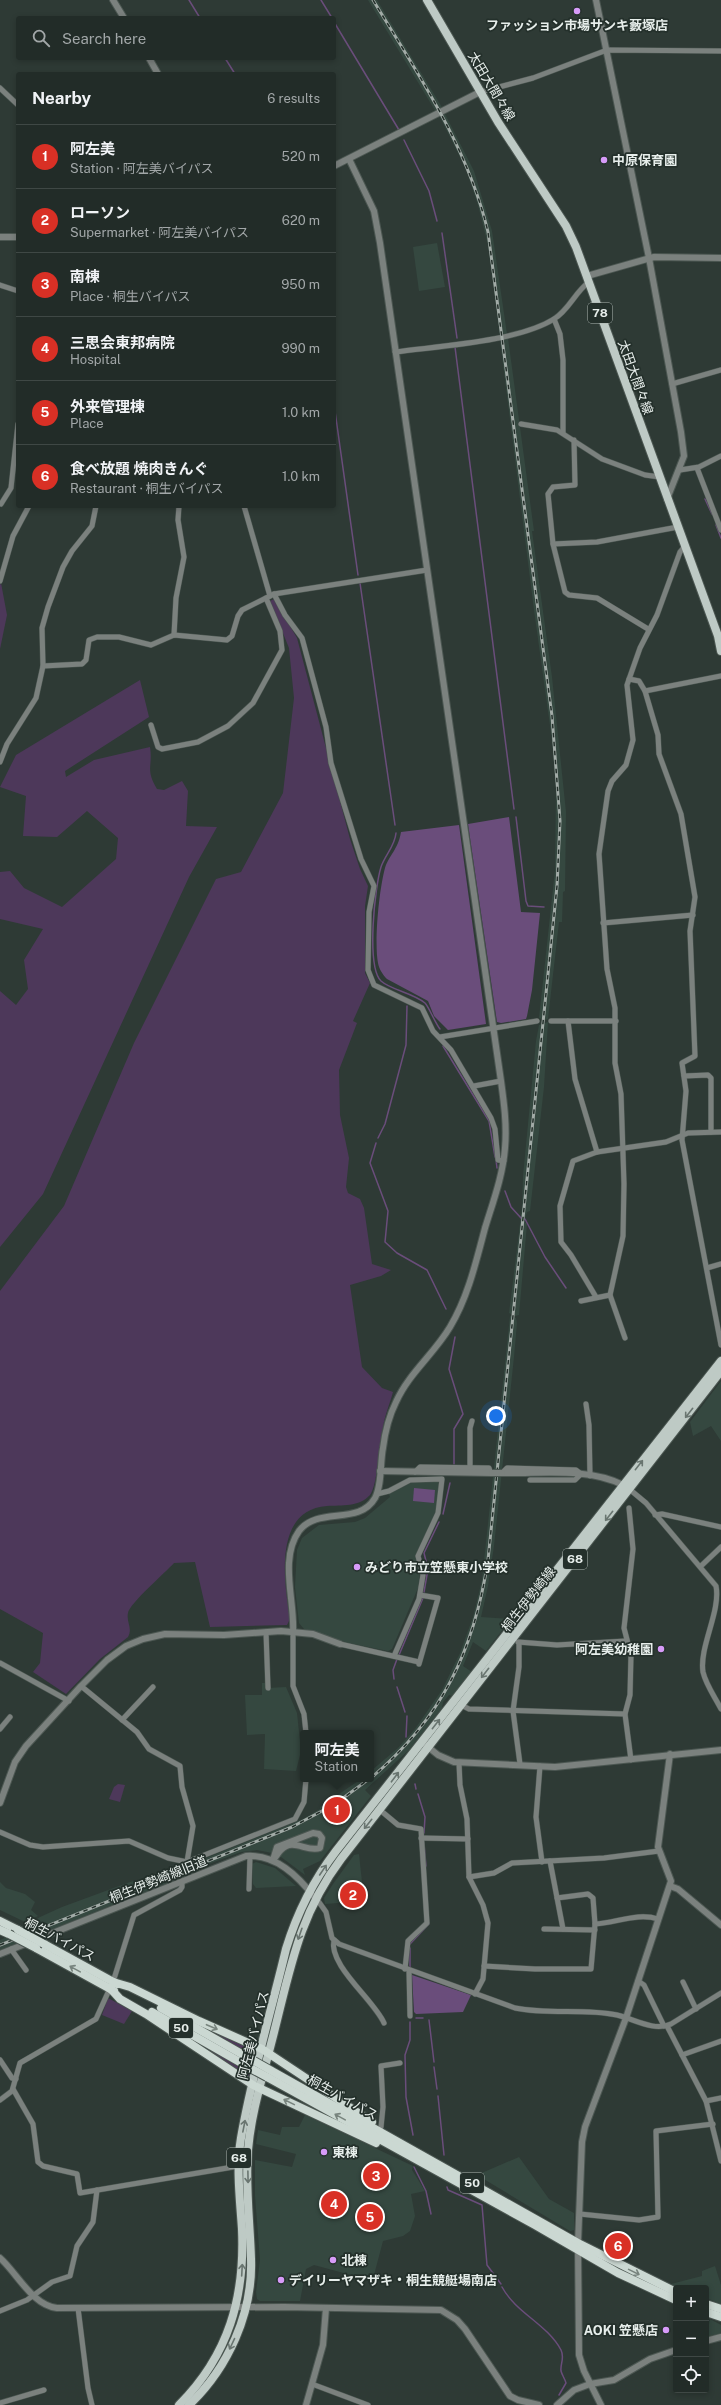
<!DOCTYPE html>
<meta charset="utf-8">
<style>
:root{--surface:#222c28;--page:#2a3430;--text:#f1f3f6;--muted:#a2a7a8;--line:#3f4845;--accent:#d93025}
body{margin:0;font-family:"Public Sans","Noto Sans JP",sans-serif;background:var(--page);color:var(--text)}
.controls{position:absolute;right:12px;bottom:12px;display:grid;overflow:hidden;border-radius:4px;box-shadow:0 2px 6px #0003}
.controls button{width:36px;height:36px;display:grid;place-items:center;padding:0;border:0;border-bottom:1px solid var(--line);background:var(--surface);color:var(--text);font:20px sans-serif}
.you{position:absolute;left:496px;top:1416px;width:14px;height:14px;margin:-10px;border:3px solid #fff;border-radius:50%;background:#1a73e8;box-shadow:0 0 0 6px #1a73e833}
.badge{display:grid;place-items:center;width:26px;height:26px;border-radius:50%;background:var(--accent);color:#fff;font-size:13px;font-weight:700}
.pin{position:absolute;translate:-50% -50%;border:2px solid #fff;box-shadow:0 1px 4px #0006}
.popup{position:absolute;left:300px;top:1730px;width:74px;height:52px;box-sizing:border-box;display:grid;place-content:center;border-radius:4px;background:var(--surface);filter:drop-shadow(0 1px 3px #0005);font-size:13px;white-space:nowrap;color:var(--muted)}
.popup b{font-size:15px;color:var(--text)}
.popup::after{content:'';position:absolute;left:50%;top:100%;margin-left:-8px;border:8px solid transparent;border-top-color:var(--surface)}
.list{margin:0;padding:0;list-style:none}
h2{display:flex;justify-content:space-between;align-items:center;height:52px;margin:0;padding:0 16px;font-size:17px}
h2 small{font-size:13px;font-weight:400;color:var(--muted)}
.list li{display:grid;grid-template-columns:26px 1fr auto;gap:12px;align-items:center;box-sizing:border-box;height:64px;padding:0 16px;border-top:1px solid var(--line)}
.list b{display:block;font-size:15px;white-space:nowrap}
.list p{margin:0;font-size:13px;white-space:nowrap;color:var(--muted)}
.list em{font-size:13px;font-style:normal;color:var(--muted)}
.icon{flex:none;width:22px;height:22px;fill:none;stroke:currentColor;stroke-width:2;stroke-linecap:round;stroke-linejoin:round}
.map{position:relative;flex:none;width:721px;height:2405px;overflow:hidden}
.search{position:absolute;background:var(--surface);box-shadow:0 2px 6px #0003;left:16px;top:16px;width:320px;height:44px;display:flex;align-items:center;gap:10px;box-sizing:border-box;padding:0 14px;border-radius:4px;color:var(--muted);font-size:15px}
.panel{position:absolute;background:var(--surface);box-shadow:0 2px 6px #0003;left:16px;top:72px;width:320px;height:436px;border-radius:4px}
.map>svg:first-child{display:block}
.built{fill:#354840}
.green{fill:#4d385a}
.water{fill:#6a4d7b}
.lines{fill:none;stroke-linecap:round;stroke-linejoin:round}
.stream{stroke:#6a4d7b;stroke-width:1.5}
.minor-casing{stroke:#4c5752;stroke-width:6}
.tertiary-casing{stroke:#4c5752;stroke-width:8}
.primary-casing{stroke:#4c5752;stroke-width:10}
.trunk-casing{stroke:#4c5752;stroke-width:10}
.minor{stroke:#7b817e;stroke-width:5}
.tertiary{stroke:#7b817e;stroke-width:6}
.primary{stroke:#becac5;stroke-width:8}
.trunk{stroke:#cbd8d2;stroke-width:8}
.rail-casing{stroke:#a2aba7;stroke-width:3}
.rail{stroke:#24302b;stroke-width:1.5;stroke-dasharray:4.5;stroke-linecap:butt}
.tertiary-bridge-casing{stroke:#4c5752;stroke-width:8;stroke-linecap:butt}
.trunk-bridge-casing{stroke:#4c5752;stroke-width:10;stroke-linecap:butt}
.tertiary-bridge{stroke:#7b817e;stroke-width:6}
.trunk-bridge{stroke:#cbd8d2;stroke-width:8}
.oneway{stroke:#697570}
.oneway2{stroke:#78847e}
.poi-dot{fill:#d79bf9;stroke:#24302b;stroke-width:1.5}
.labels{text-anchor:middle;stroke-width:3.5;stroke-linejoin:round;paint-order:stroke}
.shield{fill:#24302b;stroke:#acb5b1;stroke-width:1}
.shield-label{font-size:12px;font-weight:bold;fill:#e7eeeb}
.poi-label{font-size:13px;font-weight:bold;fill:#e7eeeb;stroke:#24302b;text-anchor:start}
.street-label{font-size:13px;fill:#e7eeeb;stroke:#24302b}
</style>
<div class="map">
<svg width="721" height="2405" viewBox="0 0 721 2405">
<rect width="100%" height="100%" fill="#2e3a35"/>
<g class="built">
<path d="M368,0H377L443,109L436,112Z"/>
<path d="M445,114L474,171L492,231L507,334L500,336L488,245L478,205L466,169L440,117Z"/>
<path d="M437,243L445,287L419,291L413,247Z"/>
<path d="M508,338L534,531H532L552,677L566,812L565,891L563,892L562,922H559L548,1019L545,1020L539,1018L555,870L556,788L552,740L534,610L500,340Z"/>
<path d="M548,1022L544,1087L530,1211L527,1212L524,1221L527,1224L519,1315L515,1316L509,1313L522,1208L523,1176L536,1041L539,1025Z"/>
<path d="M510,1316L516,1318L517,1323L514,1357L494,1546L488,1586L481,1617L511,1619L486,1651L473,1642L463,1666L472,1672L452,1696L449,1695L443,1702L442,1708L408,1751L365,1790L371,1796L320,1861L303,1869L305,1875L277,1854L257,1850L241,1852L203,1866L199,1861L303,1819L320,1809V1807L361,1779H371V1771L398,1748L415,1729L442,1690L460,1653L473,1617L482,1580Z"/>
<path d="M721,1381V1441L711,1426L693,1436L690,1422Z"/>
<path d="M413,1482H438L440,1484L437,1509L416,1555L420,1573L418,1588L392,1649L388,1651L348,1643L304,1629L299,1623L295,1587L297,1550L302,1538L319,1525L355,1522L365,1518L390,1497L389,1494Z"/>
<path d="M262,1683H266L268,1688L286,1687L297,1713L301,1751L296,1771L264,1769L265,1734L247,1735L245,1695H262Z"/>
<path d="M359,1854L364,1901L325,1904L324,1898L333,1884L354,1855Z"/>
<path d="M256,1862L275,1868L296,1886L256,1888L253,1884L252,1864Z"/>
<path d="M193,1863L199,1867V1870L0,1950V1940L25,1929V1927L40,1917L62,1907L130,1882L183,1868Z"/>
<path d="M0,1882L6,1888L25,1894L35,1902L31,1910L38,1916L25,1922L0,1910Z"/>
<path d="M305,2115L413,2166L412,2170L425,2191L411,2194L415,2216L410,2231L403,2236L383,2241L374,2275L371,2277L362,2278L314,2265L306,2269L300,2301H260L257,2299L256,2292L260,2260L255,2196V2160L292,2167L296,2154L256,2144L258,2130L280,2135L282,2127H299Z"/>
<path d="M519,2157L549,2199L574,2213V2230L570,2231L477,2175Z"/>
<path d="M715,2266L721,2285V2304L706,2298V2288H680L671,2284L702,2276V2271Z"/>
<path d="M710,2319L721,2325V2333L706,2338Z"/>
</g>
<g class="green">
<path d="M1,583L7,615L0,649V585Z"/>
<path d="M274,599L297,638L350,839L360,869L368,886L365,906V973L370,983L353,1021L357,1023L339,1070L340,1115L349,1158L346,1187L348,1193L360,1199L364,1208L372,1264L391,1270L381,1276L350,1285L362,1367L382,1388L393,1392C390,1403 385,1415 383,1427C379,1442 378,1485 370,1495C359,1507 342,1505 327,1506C273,1510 284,1581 290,1619L287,1625L210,1627L195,1562L174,1563C166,1572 129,1604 128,1613C126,1622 133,1628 128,1637L100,1659L66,1694L33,1672L40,1663L43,1633L0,1609V1291L64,1206L134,1043L216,879L241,872L283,793L294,698L289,648L270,601Z"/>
<path d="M140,680L149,717L65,771L66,777L94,760L150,747C153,767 145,769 157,789L164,790L182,781L188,791L186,826L217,827L189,877L43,1194L0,1247V991L16,1005L28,989L24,960L43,929L0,919V872L10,871L24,888L62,907L116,859L118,838L87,811L57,837L23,836L26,796L0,787L16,755Z"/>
<path d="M118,1784L125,1785L120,1802L109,1799L114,1787Z"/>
<path d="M108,1998L132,2011L124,2024L102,2015Z"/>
<path d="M173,2011L255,2049L254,2057Z"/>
<path d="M164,2023L250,2072L249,2076H246Z"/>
</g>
<g class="water">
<path d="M509,817L521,912L540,913L532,990L527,1016L526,1019L501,1023L497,1022L468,824Z"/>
<path d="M459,825L486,1024L448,1030L434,1016L428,1001L387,979C383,975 379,969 378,963C374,942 379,890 385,868C389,855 398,850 401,832Z"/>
<path d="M414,1488L435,1490L434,1503L413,1501Z"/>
<path d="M412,1975L471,1995L463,2012L416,2014L414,2012Z"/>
</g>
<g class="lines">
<g class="stream">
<path d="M189,0L200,18"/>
<path d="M321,0L332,18"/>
<path d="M334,22L399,130"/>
<path d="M225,58L235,74"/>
<path d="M404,140L429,191L437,221"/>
<path d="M442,233L457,338"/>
<path d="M455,347L514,809"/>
<path d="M334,404L358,575"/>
<path d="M705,499L712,514"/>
<path d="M716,525L721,538"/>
<path d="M360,583L395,825"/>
<path d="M516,817L526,901L528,906L544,907"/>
<path d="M396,833C395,846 385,855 381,867C375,886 366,966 381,981C391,990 413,993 425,1003C429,1007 435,1023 440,1029"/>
<path d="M443,1046L489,1121L495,1157"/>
<path d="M378,1138L385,1124L406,1045L407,1006"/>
<path d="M376,1143L370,1163L388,1211L385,1242L397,1253L427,1270L446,1309"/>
<path d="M496,1160L497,1168"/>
<path d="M505,1191L511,1207L521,1218"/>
<path d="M525,1219L545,1257L566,1288"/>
<path d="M454,1464V1429L463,1414L449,1369L455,1337"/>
<path d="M443,1514L450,1483"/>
<path d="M424,1592L428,1569L424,1553L439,1522"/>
<path d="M399,1655L423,1598"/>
<path d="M394,1679L393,1670L397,1659"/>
<path d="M397,1687L405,1712"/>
<path d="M406,1737L407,1716"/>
<path d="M415,1784L416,1789"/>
<path d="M418,1794L425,1817L424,1833"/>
<path d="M424,1844L426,1866"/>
<path d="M410,1944L429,1924"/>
<path d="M410,1948V1968"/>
<path d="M416,2018H423"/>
<path d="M429,2020L434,2062"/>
<path d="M410,2022V2040L405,2055L406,2097L413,2135"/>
<path d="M434,2067L437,2089"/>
<path d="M438,2096L444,2155"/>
<path d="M414,2167L426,2191L431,2214"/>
<path d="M447,2187L448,2190L482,2205L487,2265L501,2284"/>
<path d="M502,2287C516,2313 547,2324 561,2350C565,2358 560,2364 561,2371C562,2375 565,2379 566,2383L559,2395"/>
</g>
<g class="minor-casing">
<g id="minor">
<path d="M0,88L18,105"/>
<path d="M480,92L533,78L607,50L721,51"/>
<path d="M0,285L18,291"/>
<path d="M554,319L560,334L563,360V433"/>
<path d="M395,352C438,346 517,342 554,319C569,310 575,292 589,282"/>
<path d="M672,384L721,370"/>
<path d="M521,424L557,430L602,459L645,475L660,477"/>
<path d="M574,440L575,485L553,487L548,494L553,544L565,592L569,595L597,598L648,629"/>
<path d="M697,468L721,530"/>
<path d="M680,470L699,467L721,456"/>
<path d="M1,504L11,488L18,424"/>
<path d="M244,506L270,596"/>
<path d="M553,544L597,542L678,527"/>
<path d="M0,581L13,536L29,506"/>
<path d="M274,594L285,615L302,638L326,727L331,763L361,859L374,886L369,912L368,970L374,985L422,1008L433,1031L451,1050L491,1118L495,1129L498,1160L504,1161"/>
<path d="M174,635L176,598L184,557L178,520L179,506"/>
<path d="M43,666L82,664L86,660L89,640L97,637H119L151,645L174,635L227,640L232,636L238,616L242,610L274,594L427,570"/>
<path d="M629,679L639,681L645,691L658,735L659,754L681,814L695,897L690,931L695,1056L682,1063L686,1091L682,1140L721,1345"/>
<path d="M645,691L721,676"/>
<path d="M151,725L158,747L162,749L198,742L228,726L253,703L282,650L280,631L266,598"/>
<path d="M0,762L7,744L36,698L43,666L42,628L48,607L63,567L72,551L92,526L96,506"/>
<path d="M603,923L693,915"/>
<path d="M551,1021H616"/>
<path d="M568,1021L575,1079L597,1152"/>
<path d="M440,1037L537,1021"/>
<path d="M684,1076L708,1075L711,1078V1132"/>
<path d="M474,1086L501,1081"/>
<path d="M707,1268L721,1264"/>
<path d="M596,1297L571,1255L561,1242L560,1206L573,1161L597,1152L666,1142L688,1133L721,1132"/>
<path d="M581,1301L610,1295"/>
<path d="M625,1338L610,1295L623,1236L624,1184L621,1094L615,1063V1008L607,969L599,854L608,791L612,781L626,765L633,740L627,685L640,648L657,615L680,552L685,546"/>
<path d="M586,1404L589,1425L590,1476"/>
<path d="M470,1468V1428L472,1421"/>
<path d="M504,1471L507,1468L576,1470L581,1474L575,1480H530"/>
<path d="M415,1472L420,1467L489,1468L490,1471"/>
<path d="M628,1488L646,1503L716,1586C721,1611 699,1647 703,1672C706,1685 715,1697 721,1709"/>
<path d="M377,1494L389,1491L410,1480L442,1479L438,1513L418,1556L423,1575L419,1599L394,1656"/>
<path d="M629,1508L633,1549L624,1628L631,1655L630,1695L625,1714L631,1760"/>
<path d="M655,1515L662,1514L721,1527"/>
<path d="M701,1566L721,1547"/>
<path d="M266,1632L268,1688"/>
<path d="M293,1632V1686L304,1714L306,1733"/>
<path d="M518,1642L557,1645L626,1641"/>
<path d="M519,1643V1667L513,1711L520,1764"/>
<path d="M340,1644L419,1662"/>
<path d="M0,1663L69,1701"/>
<path d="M419,1664L438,1598L420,1595"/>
<path d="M81,1686L137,1732L149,1749L180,1766L182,1787L193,1826L187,1862"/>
<path d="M461,1705L469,1709L625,1714"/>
<path d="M122,1720L153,1687"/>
<path d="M0,1729L10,1717"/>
<path d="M459,1763L460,1785L467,1819L469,1877L483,1905L488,1923L483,1979L475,1994"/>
<path d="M540,1766L536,1817L542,1862"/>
<path d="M380,1810L398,1825L421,1829L427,1923L408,1941L405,1969"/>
<path d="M0,1832L30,1845L43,1847L129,1841L168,1858L187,1862L295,1819L304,1802L306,1779"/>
<path d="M421,1838L468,1839"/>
<path d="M550,1861L563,1929"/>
<path d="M469,1877L494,1873L512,1863L604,1858L659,1851"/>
<path d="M249,1889L250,1856"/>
<path d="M316,1898L326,1912L332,1938L339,1944L515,2008C549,2015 584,2008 617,2015C634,2019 654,2032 671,2024L721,1993"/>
<path d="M595,1924C616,1923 638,1912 658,1919"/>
<path d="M544,1929L595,1930"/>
<path d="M334,1940C328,1965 374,2000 384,2023"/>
<path d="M11,1949L26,1970"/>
<path d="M484,1966L535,1969H591L595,1924L593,1898L588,1894L557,1898"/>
<path d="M409,1970L410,2016"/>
<path d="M638,1981L644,1985L664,2026"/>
<path d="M113,1982L134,1915L180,1890L182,1887V1881"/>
<path d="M683,1982L696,2009"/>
<path d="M667,2026L706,2101L721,2161"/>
<path d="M682,2055L721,2041"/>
<path d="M0,2060L12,2078L16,2079"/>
<path d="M13,2089L33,2124L38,2162L43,2166L77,2174L80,2193L239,2166"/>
<path d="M0,2100L12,2091L20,2063L96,2019L110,1988"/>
<path d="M706,2101L721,2098"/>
<path d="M381,2127L383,2107L381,2066L400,2063"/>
<path d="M580,2214L639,2220L658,2217L656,2131L713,2124"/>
<path d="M78,2308L88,2388L92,2405"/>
<path d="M0,2311L27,2300L52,2282L70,2276L77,2246L93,2222L97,2190"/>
<path d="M312,2384L368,2405"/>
<path d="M0,2403L44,2390"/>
</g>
</g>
<g class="tertiary-casing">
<g id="tertiary">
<path d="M113,0L124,18"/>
<path d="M596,0L649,258L681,432L684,456L667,499"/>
<path d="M149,58L158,74"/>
<path d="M334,166L480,92"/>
<path d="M0,237H18"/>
<path d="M587,276L654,257L721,258"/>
<path d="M380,1471L492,1473"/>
<path d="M502,1473C540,1474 588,1467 623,1485"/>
<path d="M293,1632C295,1601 279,1559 299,1531C318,1506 359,1526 375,1498C382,1485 380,1463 383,1448C385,1432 389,1416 396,1402C409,1373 434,1354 450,1327C468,1297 476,1262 485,1228C493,1202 503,1175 505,1148C507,1125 504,1103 501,1081L380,243L374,211L349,159"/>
<path d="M422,1742L438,1755L454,1762L555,1767L721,1750"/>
<path d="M0,1803L15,1762L26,1746L81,1686L107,1660L126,1646L143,1639L165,1634L224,1635L281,1631L313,1634L340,1644"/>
<path d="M313,1833L319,1834L322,1838L320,1848C307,1853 293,1837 281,1850C278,1853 276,1857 273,1860L277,1847Z"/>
<path d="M670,1886L678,1889L721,1925"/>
<path d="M0,1954L246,1856C276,1854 298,1876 315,1898"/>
<path d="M0,2258C17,2273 32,2305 57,2308L284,2307L441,2310L457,2320L465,2329L510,2396L518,2400L539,2405"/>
<path d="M706,2341L721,2337"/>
<path d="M306,2405L323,2345L326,2308"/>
<path d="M557,2405L574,2390L590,2384L614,2380L650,2359L676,2350"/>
<path d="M601,2405L584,2371L579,2355L578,2243L582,2142L585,2127L626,2018L671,1881L658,1847L670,1754"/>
</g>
</g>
<g class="primary-casing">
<g id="primary">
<path d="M427,0L498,122L566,226L576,247L718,636L721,651"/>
<path d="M179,2405C229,2355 245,2297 242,2229C240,2199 236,2168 241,2138C252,2074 271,2012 286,1949C297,1913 313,1881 336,1851L721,1361"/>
<path d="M189,2405C228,2368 253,2313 251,2259C250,2223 245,2186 248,2150C251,2114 262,2079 271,2044C289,1976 297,1917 341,1859L721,1371"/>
</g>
</g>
<g class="trunk-casing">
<g id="trunk">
<path d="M0,1921L18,1930"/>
<path d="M0,1930L9,1934"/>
<path d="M44,1944L117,1984"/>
<path d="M36,1948L114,1991"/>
<path d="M113,1982L130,1987L199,2021L262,2049L372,2122"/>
<path d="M110,1988L120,1999L146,2014L253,2085L376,2143"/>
<path d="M161,2008L254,2061"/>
<path d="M152,2012L252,2069"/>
<path d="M270,2070L578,2243L676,2292"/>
<path d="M267,2077L535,2225L618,2273L676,2300"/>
<path d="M706,2304L721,2309"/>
<path d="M706,2312L721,2317"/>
</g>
</g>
<use href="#minor" class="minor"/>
<use href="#tertiary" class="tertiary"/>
<use href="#primary" class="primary"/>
<use href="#trunk" class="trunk"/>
<g class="rail-casing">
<g id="rail">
<path d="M371,1778C442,1718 474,1651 488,1560L557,886L560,821L552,716L488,232C468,147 418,74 373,0"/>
<path d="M0,1945L292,1827L335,1804L369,1779"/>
</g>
</g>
<use href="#rail" class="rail"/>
<g class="tertiary-bridge-casing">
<path id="tertiary-bridge" d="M492,1473H502"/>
</g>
<g class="trunk-bridge-casing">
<g id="trunk-bridge">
<path d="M18,1930L44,1944"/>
<path d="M9,1934L36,1948"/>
<path d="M254,2061L270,2070"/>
<path d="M252,2069L267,2077"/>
</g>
</g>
<use href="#tertiary-bridge" class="tertiary-bridge"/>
<use href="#trunk-bridge" class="trunk-bridge"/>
</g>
<defs><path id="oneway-shaft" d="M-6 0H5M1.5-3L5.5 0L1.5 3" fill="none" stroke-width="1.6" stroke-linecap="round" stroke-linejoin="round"/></defs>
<g class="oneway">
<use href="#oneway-shaft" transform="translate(689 1413) rotate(128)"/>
<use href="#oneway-shaft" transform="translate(639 1465) rotate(-52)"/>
<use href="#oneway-shaft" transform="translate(609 1516) rotate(128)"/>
<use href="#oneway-shaft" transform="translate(485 1673) rotate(128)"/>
<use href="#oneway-shaft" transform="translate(436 1724) rotate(-52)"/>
<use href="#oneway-shaft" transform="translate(395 1777) rotate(-53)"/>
<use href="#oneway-shaft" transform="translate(368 1824) rotate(129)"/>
<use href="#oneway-shaft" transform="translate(323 1870) rotate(-56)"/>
<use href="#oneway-shaft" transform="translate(300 1934) rotate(109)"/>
<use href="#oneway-shaft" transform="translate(244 2126) rotate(-79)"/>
<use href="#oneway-shaft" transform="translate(248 2177) rotate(89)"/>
<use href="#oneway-shaft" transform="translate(242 2270) rotate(-87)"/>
<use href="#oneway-shaft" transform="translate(232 2344) rotate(115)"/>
</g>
<g class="oneway2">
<use href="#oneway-shaft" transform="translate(75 1969) rotate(-151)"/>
<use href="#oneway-shaft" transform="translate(212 2027) rotate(23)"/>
<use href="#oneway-shaft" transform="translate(289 2102) rotate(-154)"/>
<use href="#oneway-shaft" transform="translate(340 2117) rotate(-151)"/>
<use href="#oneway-shaft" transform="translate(634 2272) rotate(26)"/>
</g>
<g class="poi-dot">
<circle cx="577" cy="11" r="4"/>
<circle cx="604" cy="160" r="4"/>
<circle cx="357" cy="1567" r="4"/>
<circle cx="661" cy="1649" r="4"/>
<circle cx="324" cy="2152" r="4"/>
<circle cx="333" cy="2260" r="4"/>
<circle cx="281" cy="2280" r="4"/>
<circle cx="666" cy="2330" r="4"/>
</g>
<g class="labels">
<g class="shield">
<rect x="588" y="303" width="24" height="20" rx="3"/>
<rect x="563" y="1549" width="24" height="20" rx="3"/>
<rect x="169" y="2018" width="24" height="20" rx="3"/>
<rect x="227" y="2148" width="24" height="20" rx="3"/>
<rect x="460" y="2173" width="24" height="20" rx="3"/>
</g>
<g class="shield-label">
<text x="600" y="317">78</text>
<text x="575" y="1563">68</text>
<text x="181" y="2032">50</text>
<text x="239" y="2162">68</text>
<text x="472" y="2187">50</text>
</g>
<g class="poi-label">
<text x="577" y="30" text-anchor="middle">ファッション市場サンキ藪塚店</text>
<text x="612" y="165">中原保育園</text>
<text x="365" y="1572">みどり市立笠懸東小学校</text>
<text x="653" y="1654" text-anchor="end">阿左美幼稚園</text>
<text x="332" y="2157">東棟</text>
<text x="341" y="2265">北棟</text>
<text x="289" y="2285">デイリーヤマザキ・桐生競艇場南店</text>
<text x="658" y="2335" text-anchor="end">AOKI 笠懸店</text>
</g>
<g class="street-label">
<text transform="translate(492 86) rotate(59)" y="5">太田大間々線</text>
<text transform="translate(636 377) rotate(70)" y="5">太田大間々線</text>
<text transform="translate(528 1599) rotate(-52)" y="5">桐生伊勢崎線</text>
<text transform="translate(158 1879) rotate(-22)" y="5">桐生伊勢崎線旧道</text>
<text transform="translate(60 1939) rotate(28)" y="5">桐生バイパス</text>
<text transform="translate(253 2035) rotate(-76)" y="5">阿左美バイパス</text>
<text transform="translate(343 2097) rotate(29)" y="5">桐生バイパス</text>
</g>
</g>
</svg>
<div class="controls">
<button>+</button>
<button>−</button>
<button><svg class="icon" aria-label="locate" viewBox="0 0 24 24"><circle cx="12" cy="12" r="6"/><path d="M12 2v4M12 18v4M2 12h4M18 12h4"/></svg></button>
</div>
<div class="you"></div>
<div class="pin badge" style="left:337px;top:1810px">1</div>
<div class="popup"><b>阿左美</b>Station</div>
<div class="pin badge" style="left:353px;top:1895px">2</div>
<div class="pin badge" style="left:376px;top:2176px">3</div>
<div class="pin badge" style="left:334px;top:2204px">4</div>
<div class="pin badge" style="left:370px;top:2217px">5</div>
<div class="pin badge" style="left:618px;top:2246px">6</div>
<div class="search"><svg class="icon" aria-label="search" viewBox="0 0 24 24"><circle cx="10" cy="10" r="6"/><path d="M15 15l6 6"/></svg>Search here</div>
<section class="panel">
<h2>Nearby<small>6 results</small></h2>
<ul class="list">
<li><span class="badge">1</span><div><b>阿左美</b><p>Station · 阿左美バイパス</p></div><em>520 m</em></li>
<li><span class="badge">2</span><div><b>ローソン</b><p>Supermarket · 阿左美バイパス</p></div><em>620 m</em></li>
<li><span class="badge">3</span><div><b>南棟</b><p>Place · 桐生バイパス</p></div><em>950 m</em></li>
<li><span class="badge">4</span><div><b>三思会東邦病院</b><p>Hospital</p></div><em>990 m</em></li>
<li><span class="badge">5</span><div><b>外来管理棟</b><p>Place</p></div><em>1.0 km</em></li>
<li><span class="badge">6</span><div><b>食べ放題 焼肉きんぐ</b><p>Restaurant · 桐生バイパス</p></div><em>1.0 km</em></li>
</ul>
</section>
</div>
